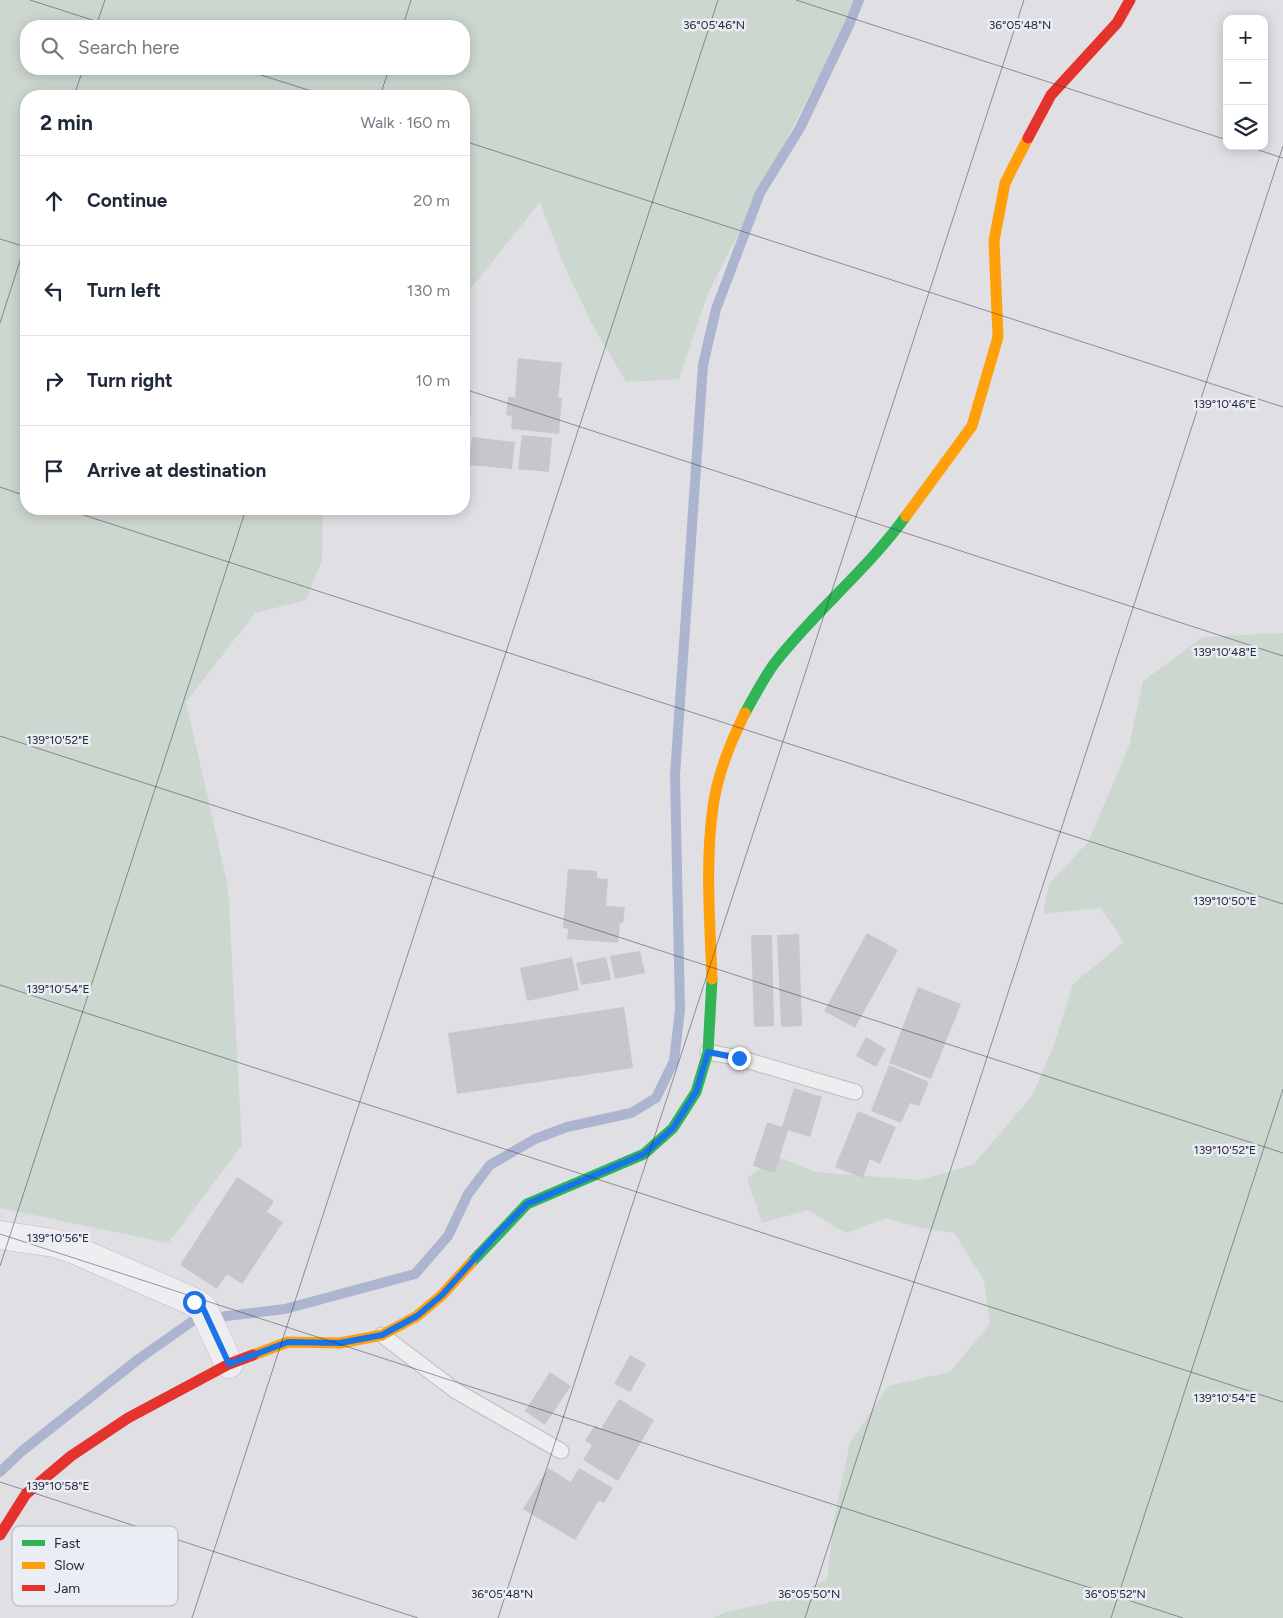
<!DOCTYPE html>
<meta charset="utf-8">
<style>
:root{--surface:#fff;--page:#f2f2f3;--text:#1f2937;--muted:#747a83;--line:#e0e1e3}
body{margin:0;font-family:Figtree,sans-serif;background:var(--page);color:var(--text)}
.controls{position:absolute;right:15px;top:15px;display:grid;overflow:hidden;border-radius:10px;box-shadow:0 2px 12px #0003}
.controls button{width:45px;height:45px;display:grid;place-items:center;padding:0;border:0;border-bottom:1px solid var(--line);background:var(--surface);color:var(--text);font:25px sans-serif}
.stop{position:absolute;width:15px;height:15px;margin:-11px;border:4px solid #1a73e8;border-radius:50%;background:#fff}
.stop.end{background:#1a73e8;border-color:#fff;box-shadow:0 1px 5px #0008}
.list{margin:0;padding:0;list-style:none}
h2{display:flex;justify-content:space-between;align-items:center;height:65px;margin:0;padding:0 20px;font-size:21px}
h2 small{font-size:16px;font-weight:400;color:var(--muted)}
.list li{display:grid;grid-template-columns:32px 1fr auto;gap:15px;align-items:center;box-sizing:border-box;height:90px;padding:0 20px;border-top:1px solid var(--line)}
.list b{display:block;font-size:19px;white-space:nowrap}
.list em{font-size:16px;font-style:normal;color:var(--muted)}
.icon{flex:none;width:28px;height:28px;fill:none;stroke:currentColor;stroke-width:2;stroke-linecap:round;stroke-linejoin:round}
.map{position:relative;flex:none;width:1283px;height:1618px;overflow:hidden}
.search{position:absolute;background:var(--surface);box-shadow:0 2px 12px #0003;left:20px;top:20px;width:450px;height:55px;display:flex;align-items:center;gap:12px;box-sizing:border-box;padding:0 18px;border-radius:20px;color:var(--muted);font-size:19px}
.panel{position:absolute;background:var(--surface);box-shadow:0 2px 12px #0003;left:20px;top:90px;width:450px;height:425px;border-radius:20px}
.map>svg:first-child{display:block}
.green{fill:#ccd7cf;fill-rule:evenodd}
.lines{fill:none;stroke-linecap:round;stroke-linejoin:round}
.stream{stroke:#acb4d0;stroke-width:10}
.building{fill:#c6c6cc}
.lane-casing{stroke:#bcbcc1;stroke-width:17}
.street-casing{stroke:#bcbcc1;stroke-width:29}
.lane{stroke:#eeeef1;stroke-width:15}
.street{stroke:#eeeef1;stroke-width:28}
.fast{stroke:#30b455;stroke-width:11}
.slow{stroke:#ff9f0a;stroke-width:11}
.jam{stroke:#e5322d;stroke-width:11}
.route{stroke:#1a73e8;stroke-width:6}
.ticks{fill:none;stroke:#26283d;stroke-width:1;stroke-opacity:0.45}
.key{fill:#ebedf4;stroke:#b0b2bd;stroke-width:1}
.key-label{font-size:14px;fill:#26283d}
.ticks-label{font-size:12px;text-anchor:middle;fill:#26283d;stroke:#ebedf4;stroke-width:5;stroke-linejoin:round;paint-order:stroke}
</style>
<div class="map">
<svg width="1283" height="1618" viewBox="0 0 1283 1618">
<rect width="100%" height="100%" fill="#dfdfe4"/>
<g class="green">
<path d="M0,0H858L708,293L679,379L626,382L592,324L563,263L540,202L464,297V96H26V509H322L323,514L322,560L306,600L255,613L186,702L228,887L242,1145L168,1243L0,1208ZM26,26H464V69H26Z"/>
<path d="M1283,633V1618H713L726,1612L786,1599L827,1579L834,1518L850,1443L888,1386L950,1372L990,1324L984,1280L954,1233L921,1228L886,1218L846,1233L808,1210L762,1223L747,1178L777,1157L816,1172L920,1180L973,1165L1032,1096L1053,1048L1073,984L1124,942L1101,908L1043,914L1049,884L1088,842L1129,746L1143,681L1203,637Z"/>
</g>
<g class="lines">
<path class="stream" d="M0,1472L22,1451L140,1358L194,1320L285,1309L415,1274L448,1236L468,1194L490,1165L535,1139L567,1127L631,1113L656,1098L674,1061L680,1010L675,775L703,365L716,309L760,193L800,128L849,25L859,0"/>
</g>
<g class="building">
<path d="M518,358L562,363L558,397L562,398L559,434L511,429L512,416L506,415L508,397H515Z"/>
<rect x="464" y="389" width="7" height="26"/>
<path d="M522,435L552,438L549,472L518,469Z"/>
<path d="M472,437L515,442L512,469L469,465Z"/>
<path d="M568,869L597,871V878L608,879L606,906L625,907L623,923H620L618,943L567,939L568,929L563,928Z"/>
<path d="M867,933L898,950L855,1028L824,1011Z"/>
<path d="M799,934L802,1026L781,1027L777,935Z"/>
<path d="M751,935H772L774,1026L754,1027Z"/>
<path d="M640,951L645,973L615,979L610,956Z"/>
<path d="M572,957L579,990L527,1001L520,968Z"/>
<path d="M606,957L611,980L581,985L576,963Z"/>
<path d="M918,987L961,1004L931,1079L889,1063Z"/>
<path d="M624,1007L633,1068L457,1094L448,1033Z"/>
<path d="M866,1037L886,1049L876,1067L856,1056Z"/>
<path d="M889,1065L929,1082L919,1106L910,1103L901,1123L871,1111Z"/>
<path d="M794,1088L822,1097L810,1137L788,1130L775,1173L753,1166L767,1122L782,1127Z"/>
<path d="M858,1111L896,1127L880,1164L870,1159L863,1178L835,1167Z"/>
<path d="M237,1177L274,1201L267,1212L283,1222L242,1284L227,1274L217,1289L180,1265Z"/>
<path d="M630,1355L646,1364L630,1392L614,1384Z"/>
<path d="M550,1372L571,1386L545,1425L525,1411Z"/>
<path d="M619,1399L654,1420L618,1481L583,1460L592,1445L585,1441L595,1425L601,1429Z"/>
<path d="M548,1468L571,1482L579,1468L613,1488L604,1503L599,1500L575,1540L523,1509Z"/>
</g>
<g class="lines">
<g class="lane-casing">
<g id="lane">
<path d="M708,1052L739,1058L855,1092"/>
<path d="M382,1335L456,1391L561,1451"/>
</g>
</g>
<g class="street-casing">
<path id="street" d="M0,1235L54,1243L75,1250L194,1302L203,1308L229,1364"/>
</g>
<use href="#lane" class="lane"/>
<use href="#street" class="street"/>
<g class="fast">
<path d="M745,713C754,697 763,679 774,664C814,612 867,570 906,516"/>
<path d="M471,1263L527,1204L644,1154L673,1128L696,1092L708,1052L712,979"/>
</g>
<g class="slow">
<path d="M906,516L972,426L998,337L994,241L1005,183L1028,138"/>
<path d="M712,979C710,922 705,864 713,807C717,777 731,741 745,713"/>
<path d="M253,1355L288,1342L340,1343L382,1335L417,1316L442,1295L471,1263"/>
</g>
<g class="jam">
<path d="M1028,138L1051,95L1117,23L1130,0"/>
<path d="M0,1535L26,1494L71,1456L128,1418L229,1364L253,1355"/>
</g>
</g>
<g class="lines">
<path class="route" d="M194,1302L203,1308L229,1364L288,1342L340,1343L382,1335L417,1316L442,1295L496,1235L527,1204L644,1154L673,1128L696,1092L708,1052L739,1058"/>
</g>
<path class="ticks" d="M30,0L111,26M796,0L1227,140M96,26L105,0M403,26L411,0M242,69L327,96M74,96L83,69M380,96L389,69M464,141L1283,407M1246,146L1283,158M0,239L26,247M0,323L26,242M464,389L1283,656M0,487L26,496M65,509L1283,904M0,736L1283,1153M0,985L1283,1402M0,1234L1183,1618M0,1266L246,509M0,1482L418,1618M192,1618L718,0M498,1618L1024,0M805,1618L1283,146M1111,1618L1283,1089"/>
<rect x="12" y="1526" width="166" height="80" rx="8" class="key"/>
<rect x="22" y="1540" width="23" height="6" fill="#30b455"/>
<rect x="22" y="1562" width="23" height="7" fill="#ff9f0a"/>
<rect x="22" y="1585" width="23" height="6" fill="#e5322d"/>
<g class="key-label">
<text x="54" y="1548">Fast</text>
<text x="54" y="1570">Slow</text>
<text x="54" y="1593">Jam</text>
</g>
<g class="ticks-label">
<text x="714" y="29">36°05'46"N</text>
<text x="1020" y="29">36°05'48"N</text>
<text x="1225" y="408">139°10'46"E</text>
<text x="1225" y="656">139°10'48"E</text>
<text x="58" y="744">139°10'52"E</text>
<text x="1225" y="905">139°10'50"E</text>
<text x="58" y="993">139°10'54"E</text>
<text x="1225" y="1154">139°10'52"E</text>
<text x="58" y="1242">139°10'56"E</text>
<text x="1225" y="1402">139°10'54"E</text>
<text x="58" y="1490">139°10'58"E</text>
<text x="502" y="1598">36°05'48"N</text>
<text x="809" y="1598">36°05'50"N</text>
<text x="1115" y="1598">36°05'52"N</text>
</g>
</svg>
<div class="controls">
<button>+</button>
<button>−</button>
<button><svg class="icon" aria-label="layers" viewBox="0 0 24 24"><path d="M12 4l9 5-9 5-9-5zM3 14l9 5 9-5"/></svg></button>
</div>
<div class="stop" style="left:194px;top:1302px"></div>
<div class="stop end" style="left:739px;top:1058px"></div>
<div class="search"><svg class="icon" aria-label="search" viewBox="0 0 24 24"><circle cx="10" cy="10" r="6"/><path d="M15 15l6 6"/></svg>Search here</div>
<section class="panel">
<h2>2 min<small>Walk · 160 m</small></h2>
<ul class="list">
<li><svg class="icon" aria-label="ahead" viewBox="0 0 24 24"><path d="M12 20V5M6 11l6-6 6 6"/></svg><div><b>Continue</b></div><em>20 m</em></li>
<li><svg class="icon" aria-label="left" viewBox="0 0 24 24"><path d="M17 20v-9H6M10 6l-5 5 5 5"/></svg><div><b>Turn left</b></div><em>130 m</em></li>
<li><svg class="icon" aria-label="right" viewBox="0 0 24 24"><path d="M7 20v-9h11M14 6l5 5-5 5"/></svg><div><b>Turn right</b></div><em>10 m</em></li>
<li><svg class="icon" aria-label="arrive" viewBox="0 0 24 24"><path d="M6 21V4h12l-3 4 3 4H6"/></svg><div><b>Arrive at destination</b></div></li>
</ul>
</section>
</div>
